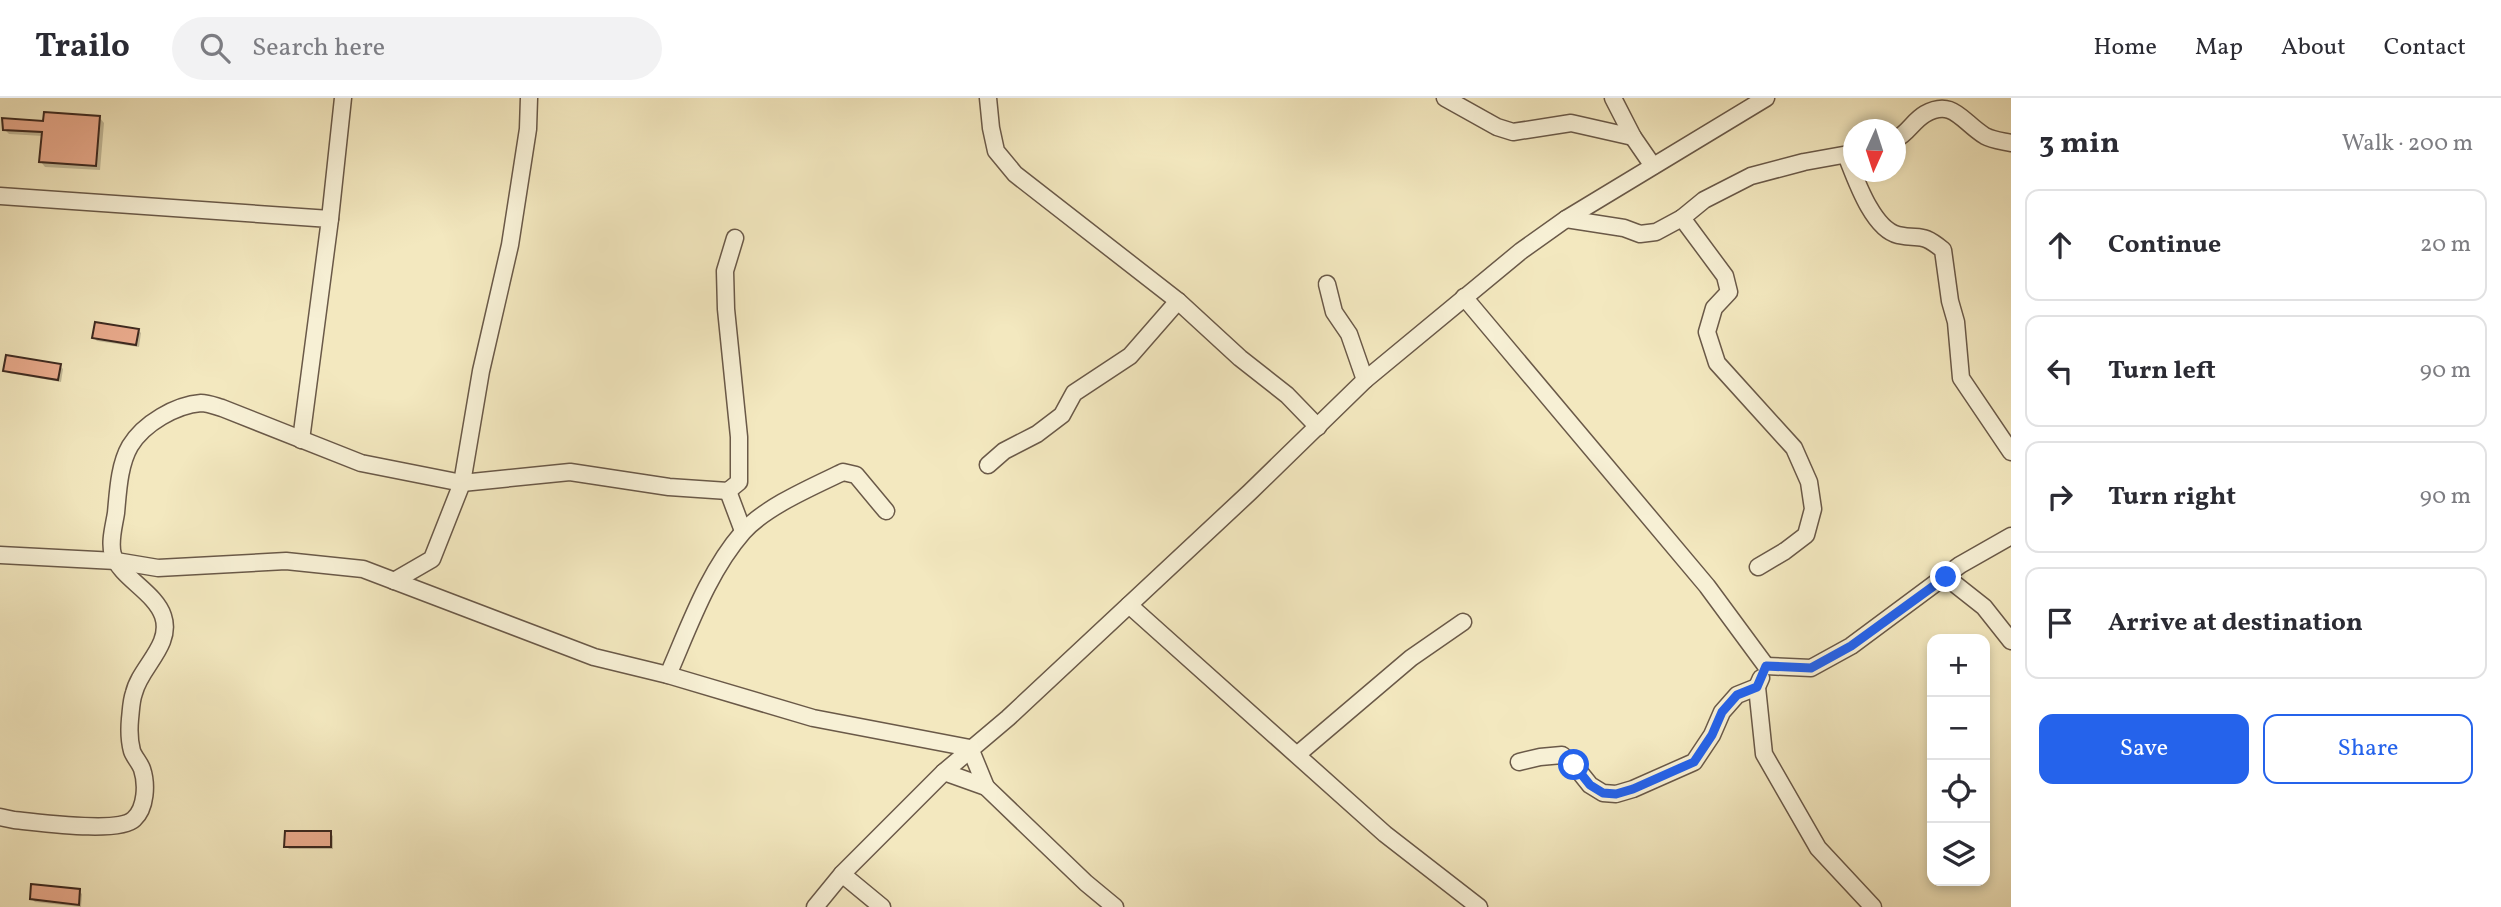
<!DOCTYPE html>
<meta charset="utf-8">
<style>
:root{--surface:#fff;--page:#f2f2f3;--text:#2b2b33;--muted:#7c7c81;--line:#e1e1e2;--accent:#2563eb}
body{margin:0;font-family:Vollkorn,serif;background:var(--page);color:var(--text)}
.controls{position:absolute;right:21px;bottom:21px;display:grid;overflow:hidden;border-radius:14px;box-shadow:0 4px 10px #0003}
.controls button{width:63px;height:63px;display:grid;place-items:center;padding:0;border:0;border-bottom:2px solid var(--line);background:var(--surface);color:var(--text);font:35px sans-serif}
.compass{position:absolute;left:1843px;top:21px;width:63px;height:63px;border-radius:50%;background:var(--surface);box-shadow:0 4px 10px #0003;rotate:183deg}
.stop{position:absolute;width:21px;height:21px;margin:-16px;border:5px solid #2563eb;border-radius:50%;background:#fff}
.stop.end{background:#2563eb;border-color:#fff;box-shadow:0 2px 7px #0008}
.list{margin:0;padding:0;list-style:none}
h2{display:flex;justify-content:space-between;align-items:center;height:91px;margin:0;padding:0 28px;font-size:30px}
h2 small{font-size:23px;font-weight:400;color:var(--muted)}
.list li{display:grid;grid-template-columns:46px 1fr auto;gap:21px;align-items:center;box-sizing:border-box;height:112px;margin:0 14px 14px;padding:0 14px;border:2px solid var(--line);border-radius:14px}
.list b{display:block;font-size:26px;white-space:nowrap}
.list em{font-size:23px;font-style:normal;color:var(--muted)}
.actions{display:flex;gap:14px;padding:21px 28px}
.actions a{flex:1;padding:16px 0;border:2px solid var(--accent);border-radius:14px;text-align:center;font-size:24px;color:var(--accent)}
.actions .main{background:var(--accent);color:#fff}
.icon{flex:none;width:38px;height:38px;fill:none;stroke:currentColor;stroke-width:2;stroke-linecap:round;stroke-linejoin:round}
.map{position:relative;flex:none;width:2011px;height:809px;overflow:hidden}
header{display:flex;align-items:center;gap:42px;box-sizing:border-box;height:98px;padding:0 35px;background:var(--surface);border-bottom:2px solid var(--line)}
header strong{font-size:33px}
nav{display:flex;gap:38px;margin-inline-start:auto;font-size:24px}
.search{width:490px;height:63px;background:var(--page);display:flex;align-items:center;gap:18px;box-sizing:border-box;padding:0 24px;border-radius:38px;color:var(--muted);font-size:26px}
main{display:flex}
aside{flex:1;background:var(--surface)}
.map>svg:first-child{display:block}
.shadow{fill:#0003}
.building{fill:#eaab8d;stroke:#3d2920;stroke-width:2}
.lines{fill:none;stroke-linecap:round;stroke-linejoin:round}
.street-casing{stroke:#6a5948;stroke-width:19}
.street{stroke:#f7f0d5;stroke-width:16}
.route{stroke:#2563eb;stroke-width:9}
</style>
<header>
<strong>Trailo</strong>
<div class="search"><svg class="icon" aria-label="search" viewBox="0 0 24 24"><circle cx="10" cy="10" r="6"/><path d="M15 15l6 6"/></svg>Search here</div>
<nav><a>Home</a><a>Map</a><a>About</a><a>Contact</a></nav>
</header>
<main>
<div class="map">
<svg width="2011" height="809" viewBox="0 0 2011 809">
<rect width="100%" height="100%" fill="#f3e8bf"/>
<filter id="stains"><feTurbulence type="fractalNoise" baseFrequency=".00286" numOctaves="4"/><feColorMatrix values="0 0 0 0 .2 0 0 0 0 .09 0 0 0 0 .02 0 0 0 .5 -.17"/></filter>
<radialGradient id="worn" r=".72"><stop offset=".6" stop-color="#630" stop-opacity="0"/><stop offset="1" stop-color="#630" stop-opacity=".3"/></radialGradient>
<g class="shadow">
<path d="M100,20L104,25L100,72L45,69L41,64L43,38L9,36L5,32Z"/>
<path d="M138,232L141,235L139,249L97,243L94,240Z"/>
<path d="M60,268L63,271L61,284L8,275L5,272Z"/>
<path d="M330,735L333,738V751H289L286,748Z"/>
<path d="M79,793L82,796L81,809L35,804L32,801Z"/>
</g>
<g class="building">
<path d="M44,14L100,18L96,68L39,64L42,34L3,32L2,20L43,23Z"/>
<path d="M95,224L139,231L136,247L92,240Z"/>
<path d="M6,257L61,266L58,282L3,273Z"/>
<path d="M285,733H331V749H284Z"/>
<path d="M31,786L80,791L79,807L30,801Z"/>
</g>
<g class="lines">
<g class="street-casing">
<g id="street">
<path d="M988,0L991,30L996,53L1015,76L1178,203L1240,260L1287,297L1318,329"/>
<path d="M1445,0L1497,29L1513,34L1571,25L1633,39"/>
<path d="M1613,0L1633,39L1653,68"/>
<path d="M1896,41C1908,35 1913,23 1925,16C1953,0 1962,24 1985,38C1992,42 2002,43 2011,45"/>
<path d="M1846,57C1855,79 1872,131 1898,137C1922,142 1921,134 1943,152L1950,203L1956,224L1961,280L2011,354"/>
<path d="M0,98L330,121L301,342"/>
<path d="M1682,120L1725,178L1729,194L1714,210L1707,234L1717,265L1794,350L1809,384L1813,411L1806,437L1785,453L1758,469"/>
<path d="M330,121L343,0"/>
<path d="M1566,121L1624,130L1640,136L1656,134L1682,120L1704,102L1751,78L1804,64L1854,55"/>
<path d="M1327,186L1334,214L1349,236L1365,282"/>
<path d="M1464,199L1707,488L1766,568"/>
<path d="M988,367L1004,353L1037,336L1062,317L1074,295L1130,258L1178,203"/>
<path d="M728,393L743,433"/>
<path d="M0,457L116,463L158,470L286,463L363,471L594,559L668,577L813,620L970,650L986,689"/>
<path d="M1946,479L1984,509L2011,543"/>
<path d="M394,483L432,461L462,385L481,273L510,147L528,31L529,0"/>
<path d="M1129,507L1385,736L1479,809"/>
<path d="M1766,568L1811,570L1851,548L1960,467L2011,438"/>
<path d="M668,577C689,529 708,474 743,434C765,409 812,389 843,374L856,377L886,413"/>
<path d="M1761,580L1757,589L1764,656L1818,750L1873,809"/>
<path d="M1298,656L1411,560L1463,524"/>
<path d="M1519,664L1540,659L1562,657L1574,667L1590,687L1603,695L1616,696L1633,691L1694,664L1712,637L1722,614L1737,597L1757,589"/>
<path d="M944,674L986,689L1086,785L1115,809"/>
<path d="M0,719L14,722C37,724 119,736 134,721C146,710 147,686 142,671C140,665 134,659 132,653C129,642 129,632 130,621C131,613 131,603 134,595C140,569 173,547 163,518C155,494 121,480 113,457C109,444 114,428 116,415C118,394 119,367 130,348C144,325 176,307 201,305C208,305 215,308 222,310L361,365L462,385L570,374L669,389L728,393L739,384V339L726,211L725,173L735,140"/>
<path d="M842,776L882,809"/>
<path d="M815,809L842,776L944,674L1008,620L1250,394L1365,282L1521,153L1566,121L1766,0"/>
</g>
</g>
<use href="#street" class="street"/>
</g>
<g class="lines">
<path class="route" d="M1574,667L1590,687L1603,695L1616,696L1633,691L1694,664L1712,637L1722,614L1737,597L1757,589L1766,568L1811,570L1851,548L1946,479"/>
</g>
<rect width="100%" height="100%" filter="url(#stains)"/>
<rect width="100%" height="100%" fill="url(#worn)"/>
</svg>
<div class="controls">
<button>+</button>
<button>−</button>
<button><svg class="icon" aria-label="locate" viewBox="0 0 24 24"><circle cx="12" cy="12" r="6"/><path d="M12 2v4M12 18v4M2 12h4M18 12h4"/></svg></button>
<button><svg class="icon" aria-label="layers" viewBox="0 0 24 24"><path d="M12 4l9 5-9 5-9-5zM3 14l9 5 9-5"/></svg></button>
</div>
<svg class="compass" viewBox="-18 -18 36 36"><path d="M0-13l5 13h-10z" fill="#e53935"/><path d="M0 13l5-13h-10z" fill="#7c7c81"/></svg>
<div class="stop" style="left:1574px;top:667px"></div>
<div class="stop end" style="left:1946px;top:479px"></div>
</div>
<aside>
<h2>3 min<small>Walk · 200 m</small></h2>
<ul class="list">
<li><svg class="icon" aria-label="ahead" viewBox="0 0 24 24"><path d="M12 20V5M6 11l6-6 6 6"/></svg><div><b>Continue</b></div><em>20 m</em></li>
<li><svg class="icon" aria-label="left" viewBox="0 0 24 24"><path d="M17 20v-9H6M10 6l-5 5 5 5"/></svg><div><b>Turn left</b></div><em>90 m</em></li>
<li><svg class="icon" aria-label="right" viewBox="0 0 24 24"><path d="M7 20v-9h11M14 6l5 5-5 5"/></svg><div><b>Turn right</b></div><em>90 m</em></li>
<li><svg class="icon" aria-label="arrive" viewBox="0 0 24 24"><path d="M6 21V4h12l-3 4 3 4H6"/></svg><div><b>Arrive at destination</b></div></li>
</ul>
<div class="actions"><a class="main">Save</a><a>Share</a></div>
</aside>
</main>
